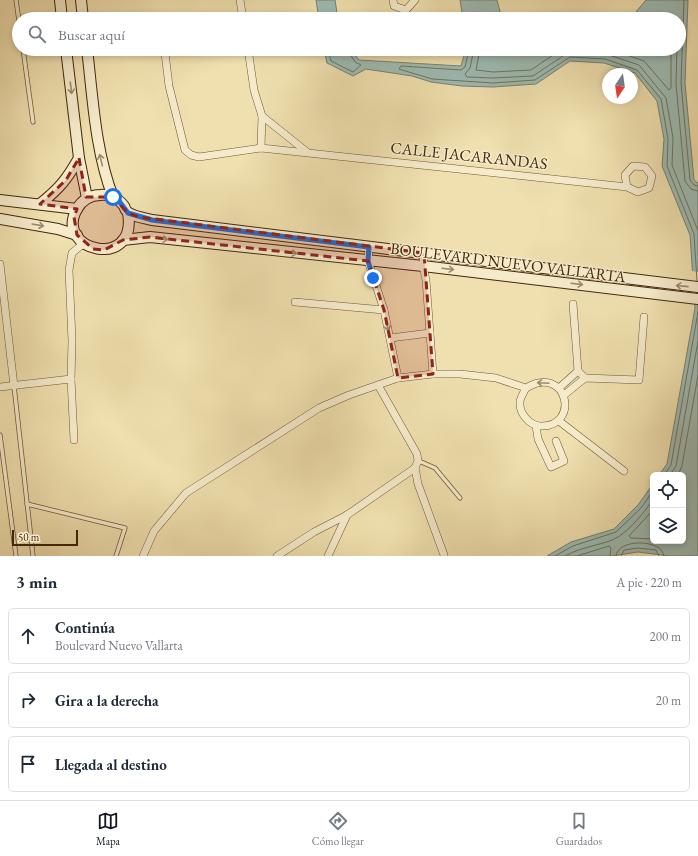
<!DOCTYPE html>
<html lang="es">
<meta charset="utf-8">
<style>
:root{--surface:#fff;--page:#f6f6f7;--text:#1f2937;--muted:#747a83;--line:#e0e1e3;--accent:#111827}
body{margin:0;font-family:"EB Garamond",serif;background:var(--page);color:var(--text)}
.controls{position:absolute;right:12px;bottom:12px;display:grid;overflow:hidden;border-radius:6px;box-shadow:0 2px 6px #0003}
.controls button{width:36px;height:36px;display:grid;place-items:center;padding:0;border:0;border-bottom:1px solid var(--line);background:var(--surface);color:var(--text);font:20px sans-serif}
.compass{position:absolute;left:602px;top:68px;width:36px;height:36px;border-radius:50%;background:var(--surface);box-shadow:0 2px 6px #0003;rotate:193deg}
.scale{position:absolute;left:12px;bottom:10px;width:66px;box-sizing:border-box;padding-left:4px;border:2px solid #44280b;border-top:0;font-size:11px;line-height:14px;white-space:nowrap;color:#44280b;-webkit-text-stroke:3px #f5ebcb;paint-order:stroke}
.stop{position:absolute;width:12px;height:12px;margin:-9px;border:3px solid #1a73e8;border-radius:50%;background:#fff}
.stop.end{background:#1a73e8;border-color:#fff;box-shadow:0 1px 4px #0008}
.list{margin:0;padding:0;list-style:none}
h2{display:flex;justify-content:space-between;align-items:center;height:52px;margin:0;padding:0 16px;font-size:17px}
h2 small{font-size:13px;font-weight:400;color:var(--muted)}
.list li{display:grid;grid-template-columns:26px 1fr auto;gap:12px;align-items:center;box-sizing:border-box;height:56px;margin:0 8px 8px;padding:0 8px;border:1px solid var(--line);border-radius:6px}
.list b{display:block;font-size:15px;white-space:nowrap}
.list p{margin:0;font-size:13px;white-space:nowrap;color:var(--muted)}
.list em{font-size:13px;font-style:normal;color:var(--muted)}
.icon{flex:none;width:22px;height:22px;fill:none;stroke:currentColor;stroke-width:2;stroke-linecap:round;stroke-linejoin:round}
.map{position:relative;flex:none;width:698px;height:556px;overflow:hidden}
.search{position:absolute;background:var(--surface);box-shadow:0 2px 6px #0003;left:12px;right:12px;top:12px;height:44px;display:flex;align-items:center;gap:10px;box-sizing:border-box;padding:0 14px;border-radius:22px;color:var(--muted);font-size:15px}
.sheet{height:244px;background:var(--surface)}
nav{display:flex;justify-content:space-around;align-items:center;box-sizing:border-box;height:56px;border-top:1px solid var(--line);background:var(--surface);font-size:11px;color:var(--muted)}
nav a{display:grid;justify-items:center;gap:2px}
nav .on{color:var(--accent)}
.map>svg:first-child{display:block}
.water{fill:#9dbbb3;stroke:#798070}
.pier{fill:#f0e0af}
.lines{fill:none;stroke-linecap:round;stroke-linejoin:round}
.shore{stroke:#70725f;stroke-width:1}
.lane-casing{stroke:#6f5634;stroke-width:5}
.street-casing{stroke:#6f5634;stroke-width:8}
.secondary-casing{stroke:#44280b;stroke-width:12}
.lane{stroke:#f5ebcb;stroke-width:3.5}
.street{stroke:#f5ebcb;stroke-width:7}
.secondary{stroke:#f5ebcb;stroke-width:10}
.oneway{stroke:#9c8a6b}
.route{stroke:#1a73e8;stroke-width:5}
.marked{fill:#8f2418;fill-opacity:0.2;stroke:#8f2418;stroke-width:3;stroke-dasharray:8 5;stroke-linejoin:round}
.labels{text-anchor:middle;stroke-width:3;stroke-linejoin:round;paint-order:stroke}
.street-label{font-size:16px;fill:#44280b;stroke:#f5ebcb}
</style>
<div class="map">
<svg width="698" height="556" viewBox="0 0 698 556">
<rect width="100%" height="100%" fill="#f0e0af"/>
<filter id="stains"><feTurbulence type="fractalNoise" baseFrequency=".005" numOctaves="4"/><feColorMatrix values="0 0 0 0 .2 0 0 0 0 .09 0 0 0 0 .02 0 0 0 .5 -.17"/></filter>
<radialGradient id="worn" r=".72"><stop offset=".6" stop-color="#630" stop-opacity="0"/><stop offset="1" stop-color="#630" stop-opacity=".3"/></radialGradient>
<g class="water">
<path d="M316,0H335L338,19H319Z"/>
<path d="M460,0H497L502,19H463Z"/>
<path d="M646,0H688L685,83L694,180L698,183V556H670L638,552L612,556H547L571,542L614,529L638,505L653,484V541H683V475H659L667,464L695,308L690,235L662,166L664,139L657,101L635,73L604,63L570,61L536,84L493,87L462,86L431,82L412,76L366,69L353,76L327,63L324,49H350L359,60L461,66L466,49H679V19H630Z"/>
</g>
<path class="pier" d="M692,271L698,272V295L692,294Z"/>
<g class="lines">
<g class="shore">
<path d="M684,0L681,83L690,180L694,185L698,186"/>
<path d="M328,49L331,61L353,72L361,65L355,62L347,49"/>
<path d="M469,49L465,67L461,70L401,66L399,69L432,79L493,83L535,80L570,57L605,59L637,70L661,99L668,139L667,166L694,234L697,281"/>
<path d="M474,49L470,68L465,74L467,77L493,78L533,76L569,52L606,54L639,65L666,98L673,138L672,165L698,231"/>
<path d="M480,49L476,70L493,72L531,70L562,49"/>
<path d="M609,49L644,61L669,90L671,88V49"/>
<path d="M677,49L676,84L685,181L691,189L698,191"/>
<path d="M664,475L671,465L698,312"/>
<path d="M670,475L676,466L698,341"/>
<path d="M678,475L682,466L698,375"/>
<path d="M653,510L629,536L631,538L653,539"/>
<path d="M555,556L573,546L616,532L641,508L653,491"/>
<path d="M565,556C582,546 605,545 618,537C632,528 644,512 653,500"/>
<path d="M577,556L609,546L611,548L610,556"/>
<path d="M616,556C617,538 663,539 664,556"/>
<path d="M621,556L624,550L638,548L656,550L659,556"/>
</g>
<g class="lane-casing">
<g id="lane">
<path d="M16,0L19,21"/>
<path d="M23,49L33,122"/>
<path d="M14,386L33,556"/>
<path d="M0,435L16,556"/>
<path d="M419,461L435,468L460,498"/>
<path d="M27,504L125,528L116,556"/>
</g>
</g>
<g class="street-casing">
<g id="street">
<path d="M240,0L243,19"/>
<path d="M393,0L394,6L406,10L415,0"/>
<path d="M166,49L165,53L169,86L185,150L191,155L199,157L261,148L627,187L638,192L649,188L652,176L645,167L633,166L625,175L627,187"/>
<path d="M248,49L254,90L262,116L261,148"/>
<path d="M262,116L307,152"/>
<path d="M369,247L368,261L384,310L398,378"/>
<path d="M424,253L423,266L426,280L433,374"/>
<path d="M0,264L14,386"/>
<path d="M295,302L384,310"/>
<path d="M573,304L578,371L585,378"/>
<path d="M390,338L430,333"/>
<path d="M0,387L71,379"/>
<path d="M559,388L578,371"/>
<path d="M564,395L585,378L639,380L644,317"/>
<path d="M559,421L624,471"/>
<path d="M536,426L538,439L551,467L564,461L556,441"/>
<path d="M74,440L71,379L72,341L69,270L72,253L83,244"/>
<path d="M415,468L418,484L444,555"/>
<path d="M143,556L154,531L186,493L319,408L349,395L398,378L433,374H460L496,378L526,388C568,363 581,428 540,426C529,425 519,413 520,402C520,398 524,392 526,388"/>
<path d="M277,556L314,532L347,515L415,468L418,461L417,454L378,385"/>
<path d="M328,556L347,515"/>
</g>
</g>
<g class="secondary-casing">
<g id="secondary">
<path d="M60,0L62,19"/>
<path d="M81,0L83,19"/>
<path d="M66,49L79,158L87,198"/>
<path d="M87,49C93,99 95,150 113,197"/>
<path d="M0,200L77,209"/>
<path d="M40,204C60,188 67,179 79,158"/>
<path d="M128,213C138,271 53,251 77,209C81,201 90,195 100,195C109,194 118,198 124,206C125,208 126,212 129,213C135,217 145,218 152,220L698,287"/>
<path d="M0,219L58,229L77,235"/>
<path d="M123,240L150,237L423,266L698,299"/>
</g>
</g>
<use href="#lane" class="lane"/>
<use href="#street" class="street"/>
<use href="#secondary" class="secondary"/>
</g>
<defs><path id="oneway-shaft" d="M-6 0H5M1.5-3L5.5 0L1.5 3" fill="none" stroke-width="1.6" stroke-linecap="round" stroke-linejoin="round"/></defs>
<g class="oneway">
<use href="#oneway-shaft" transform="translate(71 88) rotate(83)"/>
<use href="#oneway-shaft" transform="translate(101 160) rotate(-103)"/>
<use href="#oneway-shaft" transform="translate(38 225) rotate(10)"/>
<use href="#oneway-shaft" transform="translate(162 239) rotate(6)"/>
<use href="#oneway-shaft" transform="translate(291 253) rotate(6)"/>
<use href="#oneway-shaft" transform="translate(448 269) rotate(7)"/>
<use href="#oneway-shaft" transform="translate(577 284) rotate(7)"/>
<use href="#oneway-shaft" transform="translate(682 286) rotate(-174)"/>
<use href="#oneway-shaft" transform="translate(387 325) rotate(77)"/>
<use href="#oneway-shaft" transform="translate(543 383) rotate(-177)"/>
</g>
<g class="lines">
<path class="route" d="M113,197L119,201L128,213L152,220L369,247L368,261L373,278"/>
</g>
<path class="marked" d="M79,158L86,197H113L128,213L139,217L424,253L433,374L398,378L384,310L368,261L150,237L123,240L104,250L93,249L77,235L74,217L77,209L40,204L66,180Z"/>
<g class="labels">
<g class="street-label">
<text transform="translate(469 155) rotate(6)" y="6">CALLE JACARANDAS</text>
<text transform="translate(508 262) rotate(7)" y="6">BOULEVARD NUEVO VALLARTA</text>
</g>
</g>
<rect width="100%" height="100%" filter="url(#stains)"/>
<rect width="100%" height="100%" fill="url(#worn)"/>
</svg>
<div class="controls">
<button><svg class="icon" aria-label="locate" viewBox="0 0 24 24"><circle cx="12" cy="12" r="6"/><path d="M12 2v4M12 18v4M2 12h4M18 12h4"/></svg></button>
<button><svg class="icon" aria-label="layers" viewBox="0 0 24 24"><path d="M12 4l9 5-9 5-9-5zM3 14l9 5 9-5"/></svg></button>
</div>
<svg class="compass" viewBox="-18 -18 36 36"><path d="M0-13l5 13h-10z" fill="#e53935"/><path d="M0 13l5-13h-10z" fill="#747a83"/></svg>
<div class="scale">50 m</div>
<div class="stop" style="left:113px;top:197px"></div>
<div class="stop end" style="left:373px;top:278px"></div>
<div class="search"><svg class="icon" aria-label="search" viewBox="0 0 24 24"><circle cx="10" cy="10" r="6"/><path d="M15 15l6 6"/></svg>Buscar aquí</div>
</div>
<section class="sheet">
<h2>3 min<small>A pie · 220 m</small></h2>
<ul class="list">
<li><svg class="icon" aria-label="ahead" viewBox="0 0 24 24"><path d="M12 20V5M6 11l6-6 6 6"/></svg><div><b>Continúa</b><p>Boulevard Nuevo Vallarta</p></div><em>200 m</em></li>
<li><svg class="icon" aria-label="right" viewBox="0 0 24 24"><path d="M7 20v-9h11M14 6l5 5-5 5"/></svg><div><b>Gira a la derecha</b></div><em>20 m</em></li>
<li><svg class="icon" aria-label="arrive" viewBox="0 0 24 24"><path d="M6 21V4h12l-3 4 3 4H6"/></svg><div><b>Llegada al destino</b></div></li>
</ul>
</section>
<nav>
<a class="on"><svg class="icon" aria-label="map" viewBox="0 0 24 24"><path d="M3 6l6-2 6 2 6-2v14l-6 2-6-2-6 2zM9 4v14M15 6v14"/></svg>Mapa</a>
<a><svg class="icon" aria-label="directions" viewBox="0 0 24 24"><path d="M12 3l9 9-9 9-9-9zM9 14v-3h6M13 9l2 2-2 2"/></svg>Cómo llegar</a>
<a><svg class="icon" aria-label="saved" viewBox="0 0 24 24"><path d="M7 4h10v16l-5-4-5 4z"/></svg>Guardados</a>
</nav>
